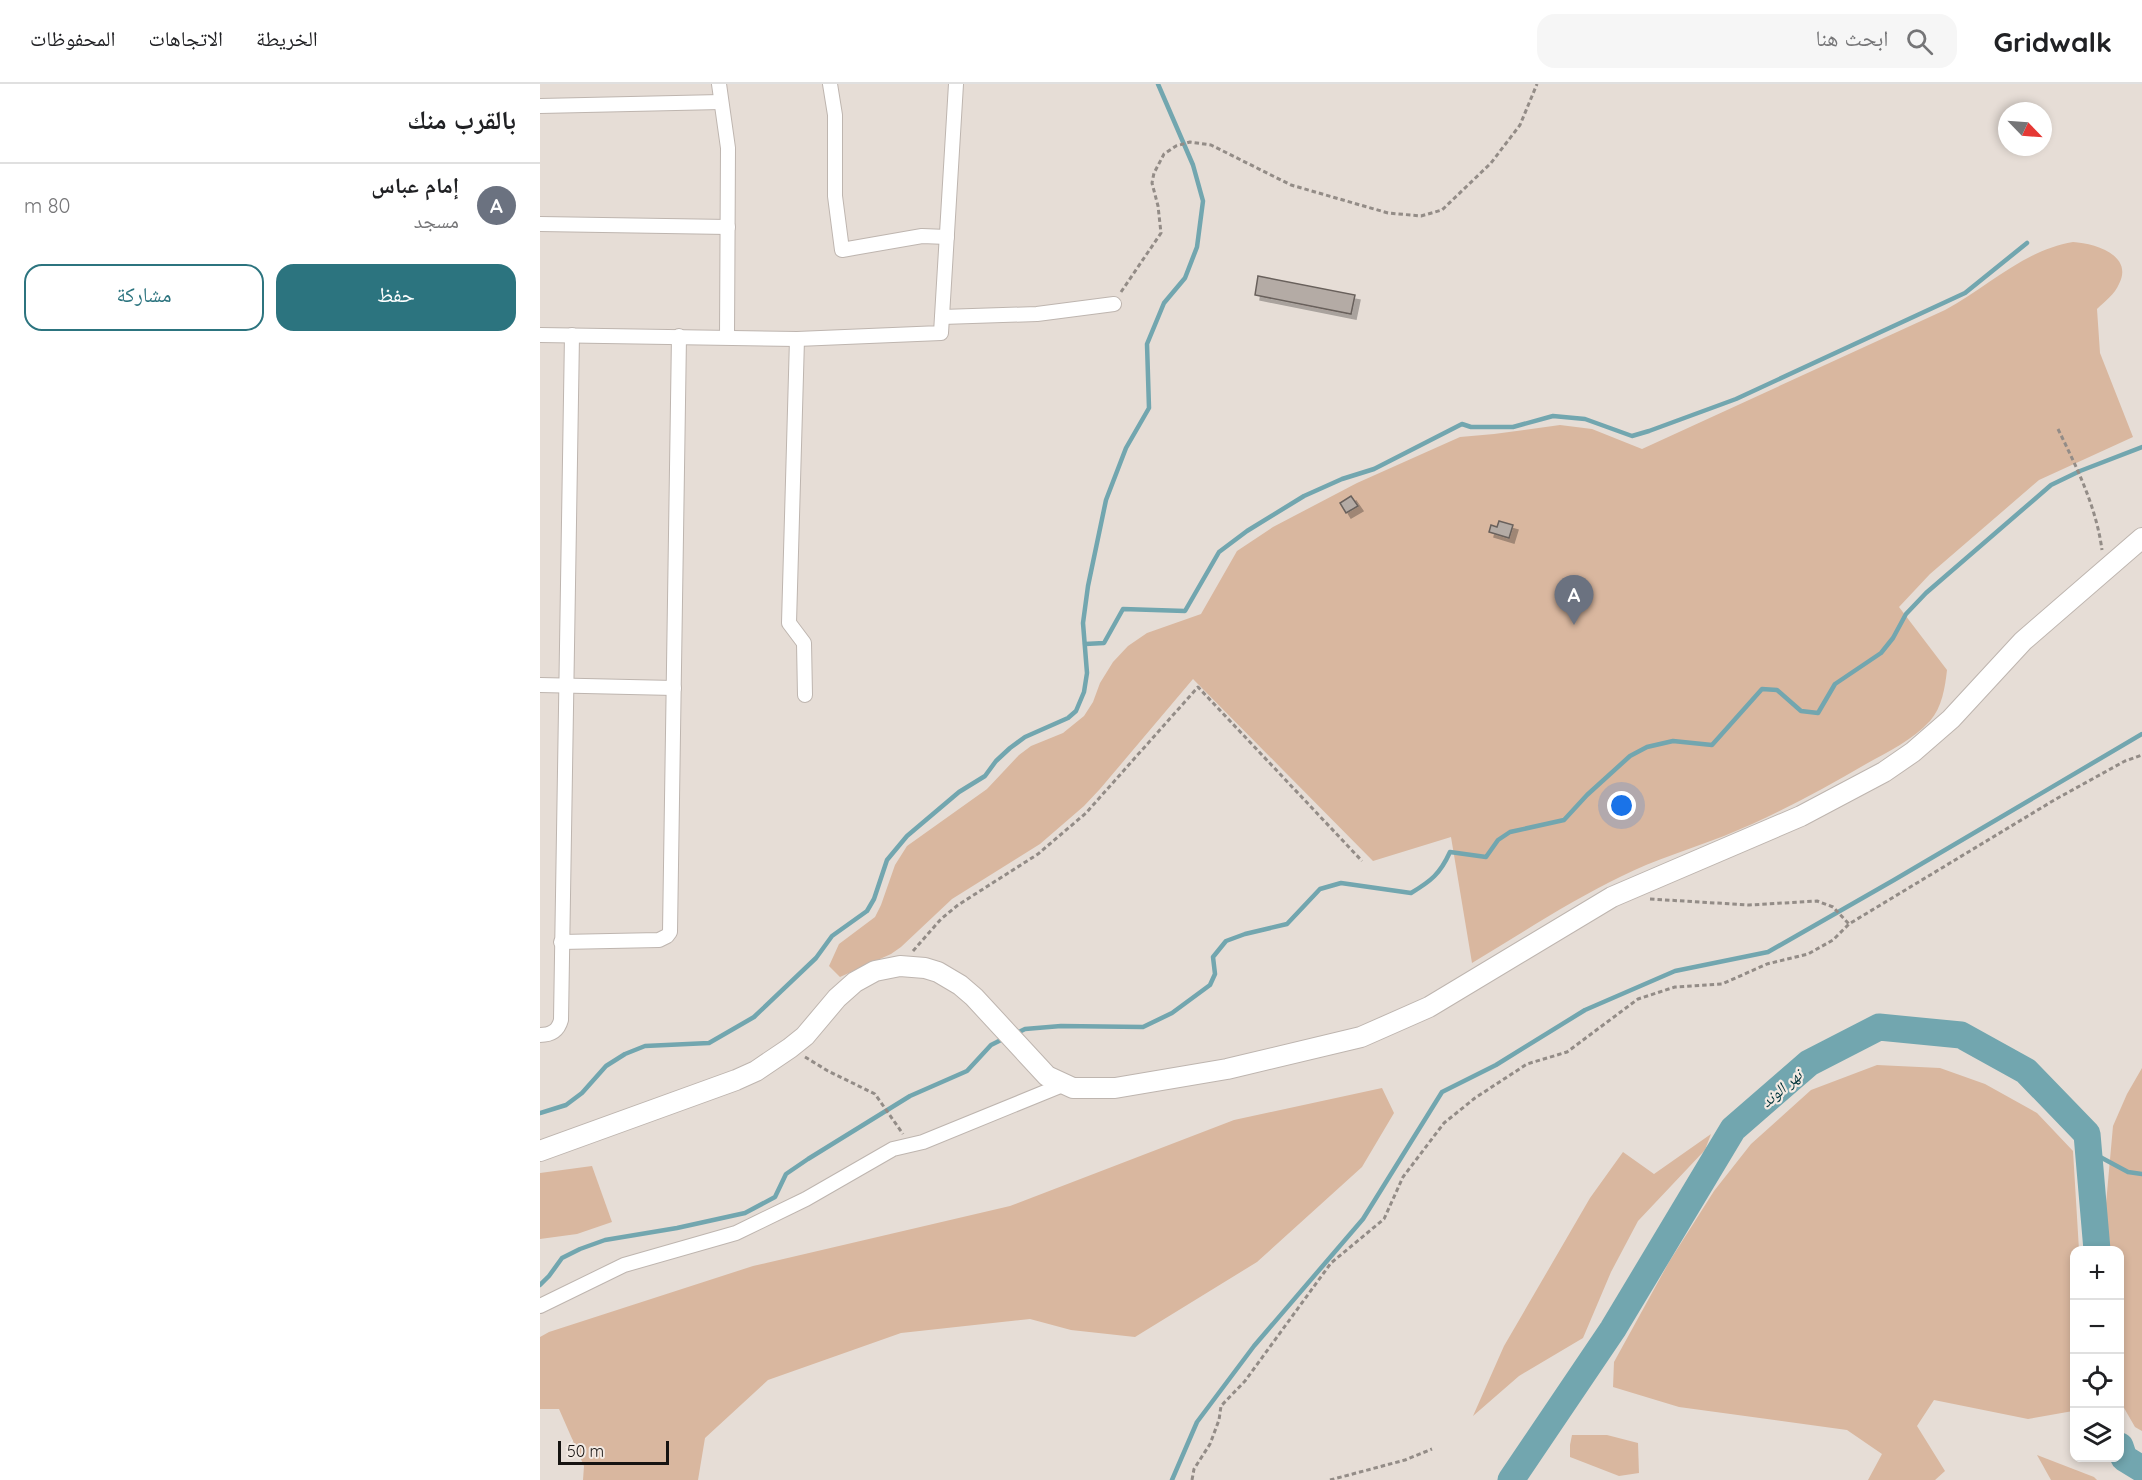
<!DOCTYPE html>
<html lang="ar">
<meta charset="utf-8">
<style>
:root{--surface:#fff;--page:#f6f6f6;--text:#202124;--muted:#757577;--line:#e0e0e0;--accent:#2c747f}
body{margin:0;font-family:Quicksand,"Noto Naskh Arabic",sans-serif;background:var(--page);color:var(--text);direction:rtl}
.controls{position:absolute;right:18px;bottom:18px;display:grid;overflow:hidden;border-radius:12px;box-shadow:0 3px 9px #0003}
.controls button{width:54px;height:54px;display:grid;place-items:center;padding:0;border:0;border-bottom:2px solid var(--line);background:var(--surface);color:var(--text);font:30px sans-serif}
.compass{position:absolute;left:1458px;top:18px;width:54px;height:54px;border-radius:50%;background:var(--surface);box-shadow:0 3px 9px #0003;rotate:115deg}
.scale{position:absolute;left:18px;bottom:15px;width:111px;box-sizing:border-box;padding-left:6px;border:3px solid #161311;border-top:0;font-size:16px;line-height:21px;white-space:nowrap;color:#161311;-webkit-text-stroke:4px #f3eae3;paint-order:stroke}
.you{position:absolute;left:1082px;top:722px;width:21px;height:21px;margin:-15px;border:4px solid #fff;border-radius:50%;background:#1a73e8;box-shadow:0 0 0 9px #1a73e833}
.badge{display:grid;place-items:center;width:39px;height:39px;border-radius:50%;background:var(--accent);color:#fff;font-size:20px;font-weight:700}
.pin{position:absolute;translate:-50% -50px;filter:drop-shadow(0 2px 3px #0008)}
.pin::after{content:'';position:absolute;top:32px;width:21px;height:18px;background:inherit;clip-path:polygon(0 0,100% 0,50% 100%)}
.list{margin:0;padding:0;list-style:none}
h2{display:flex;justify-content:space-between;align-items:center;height:78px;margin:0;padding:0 24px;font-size:26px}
h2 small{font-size:20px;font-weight:400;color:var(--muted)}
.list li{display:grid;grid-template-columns:39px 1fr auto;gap:18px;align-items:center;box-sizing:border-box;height:84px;padding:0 24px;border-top:2px solid var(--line)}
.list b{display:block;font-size:22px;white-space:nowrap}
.list p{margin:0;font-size:20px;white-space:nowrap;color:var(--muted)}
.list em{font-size:20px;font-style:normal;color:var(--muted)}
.actions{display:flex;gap:12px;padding:18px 24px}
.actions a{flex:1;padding:14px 0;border:2px solid var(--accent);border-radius:18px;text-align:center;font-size:21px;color:var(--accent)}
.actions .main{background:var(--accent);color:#fff}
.icon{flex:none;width:33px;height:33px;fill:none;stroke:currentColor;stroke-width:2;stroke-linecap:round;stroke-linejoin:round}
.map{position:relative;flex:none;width:1602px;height:1396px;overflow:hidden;direction:ltr}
header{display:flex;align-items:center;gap:36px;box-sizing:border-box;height:84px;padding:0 30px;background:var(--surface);border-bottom:2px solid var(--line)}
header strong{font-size:28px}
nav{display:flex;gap:33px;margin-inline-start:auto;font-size:21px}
.search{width:420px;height:54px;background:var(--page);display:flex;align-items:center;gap:15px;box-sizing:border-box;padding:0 21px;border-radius:18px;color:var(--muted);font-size:22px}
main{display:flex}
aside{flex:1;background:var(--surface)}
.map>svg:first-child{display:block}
.green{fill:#d9b79f}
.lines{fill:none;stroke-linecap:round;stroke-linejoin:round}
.stream{stroke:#72a6af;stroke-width:4.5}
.river{stroke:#72a6af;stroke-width:27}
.building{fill:#b4aba5;stroke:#69615c;stroke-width:1.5;filter:url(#shadow)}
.minor-casing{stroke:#beb5af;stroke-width:16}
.secondary-casing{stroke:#beb5af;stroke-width:22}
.path{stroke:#938c87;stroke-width:3;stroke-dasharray:4.5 3;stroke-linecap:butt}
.minor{stroke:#fff;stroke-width:14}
.secondary{stroke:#fff;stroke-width:20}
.labels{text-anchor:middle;stroke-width:4.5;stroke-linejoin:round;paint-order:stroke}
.water-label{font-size:16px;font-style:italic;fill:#00343a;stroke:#f3eae3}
</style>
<header>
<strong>Gridwalk</strong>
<div class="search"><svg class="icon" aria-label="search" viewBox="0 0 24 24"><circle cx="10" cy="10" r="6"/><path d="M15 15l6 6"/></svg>ابحث هنا</div>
<nav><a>الخريطة</a><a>الاتجاهات</a><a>المحفوظات</a></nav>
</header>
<main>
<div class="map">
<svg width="1602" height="1396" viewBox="0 0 1602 1396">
<defs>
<filter id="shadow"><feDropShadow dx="5" dy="5" stdDeviation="0" flood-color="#0004"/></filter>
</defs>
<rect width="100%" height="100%" fill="#e6ddd6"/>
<g class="green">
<path d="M1533,158C1554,159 1594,171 1579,200C1575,210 1565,217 1557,225L1560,269L1593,353L1499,396L1390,490L1359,523L1407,586C1405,604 1402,623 1390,637C1373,656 1347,668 1326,680C1280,707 1233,732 1184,752C1150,765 1114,776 1082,792C1030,817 982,849 932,879L911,753L833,777L653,595L560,705L544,722L500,760L412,815L361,863L351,870L300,893L289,882L299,860L335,833L341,821L355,781L367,762L447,705L479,671L491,662L523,649L544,632L553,618L560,599L573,578L588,562L607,549L661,530L697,467L733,443L817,399L920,353L954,350L1020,341L1052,345L1102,365L1405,226C1448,203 1484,166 1533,158Z"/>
<path d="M1337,981L1400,984L1445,1000L1497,1029L1533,1067L1539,1166H1534V1309L1533,1327L1488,1335L1394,1316L1377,1342L1405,1387L1395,1396H1328L1342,1370L1307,1346L1139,1323L1073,1303L1074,1278L1129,1178L1174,1107L1211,1060L1271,1006Z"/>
<path d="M1602,984V1347L1595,1343L1580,1317V1166H1567L1565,1131L1573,1042L1587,1010Z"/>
<path d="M842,1004L854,1029L822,1083L717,1178L595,1253L531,1246L490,1235L361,1249L228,1296L165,1354L158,1396H43L44,1382L19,1325H0V1253L9,1248L213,1182L470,1122L694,1036Z"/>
<path d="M1171,1050L1165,1066L1098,1137L1071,1188L1043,1254L979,1292L933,1332L964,1262L1050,1114L1083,1068L1114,1090Z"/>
<path d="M52,1082L72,1138L37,1150L0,1155V1089Z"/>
<path d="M1032,1351H1067L1098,1359L1099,1389L1079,1392L1030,1373V1361Z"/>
<path d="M1497,1371L1554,1393L1557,1396H1511Z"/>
</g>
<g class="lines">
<g class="stream">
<path d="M545,560L564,559L583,525L645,527L679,468L707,447L764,412L802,395L834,385L922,340L931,343H973L1013,332L1045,335L1092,352L1109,347L1196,315L1425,209L1487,159"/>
<path d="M475,950L485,945L521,942L603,943L632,929L670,901L675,890L673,873L686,857L705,850L747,840L780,805L801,799L871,809C891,797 900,790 910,768L946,773L958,756L970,748L1024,736L1047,711L1090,672L1107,663L1133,657L1172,661L1222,605L1237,606L1261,627L1278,629L1295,600L1341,569L1353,554L1366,530L1386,509L1511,401L1540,387L1602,363"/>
<path d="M0,1029L26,1021L42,1009L66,982L85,970L105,962L169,959L214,933L276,874L292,852L327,827L334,815L347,776L367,752L419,708L445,692L456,677L470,664L485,653L528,634L536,627L544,608L547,589L543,539L548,502L566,416L586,364L609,324L607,260L624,219L645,194L657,163L663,117L653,81L618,0"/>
<path d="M1549,1067L1588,1088L1602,1090"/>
<path d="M0,1201L9,1192L22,1174L40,1165L65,1156L137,1144L205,1129L235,1113L246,1090L268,1075L370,1012L427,987L451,961L465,954"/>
<path d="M632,1396L657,1338L714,1262L823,1135L902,1008L956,981L1045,926L1135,887L1228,868L1354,796L1602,650"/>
</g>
<g class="river">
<path d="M1580,1362L1584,1374L1602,1385"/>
<path d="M971,1396L1073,1245L1193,1045L1269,979L1339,943L1421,951L1486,987L1547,1050L1557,1166"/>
</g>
</g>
<g class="building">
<path d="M718,192L815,211L811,230L715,211Z"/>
<path d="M811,412L818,422L806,429L800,419Z"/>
<path d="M959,437L973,441L969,454L949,448L951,441L957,443Z"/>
</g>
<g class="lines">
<g class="minor-casing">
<g id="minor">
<path d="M179,0L188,64L187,253"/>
<path d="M290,0L295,31V112L302,166L382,152L407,153"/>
<path d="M0,22L181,18"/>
<path d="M0,140L188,143"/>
<path d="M402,233L497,230L574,220"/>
<path d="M0,251L257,255L401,249L416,0"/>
<path d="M257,255L249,539L264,559L265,611"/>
<path d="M0,601L134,604"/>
<path d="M21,858L119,856L127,852L130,848L139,252"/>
<path d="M0,951C11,951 18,947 21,936L32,251"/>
<path d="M0,1222L84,1181L196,1149L266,1115L353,1065L383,1058L525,1000"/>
</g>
</g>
<g class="secondary-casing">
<path id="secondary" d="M0,1067L196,996L216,987L250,964L265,952L297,914L315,898L335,887L360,882L385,884L398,888L420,901L434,913L507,992L533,1004H575L687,985L821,953L889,923L1072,813L1261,732L1344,688L1373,668L1411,635L1483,557L1602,454"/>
</g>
<g class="path">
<path d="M581,208L621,149L618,122L612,99L614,89L624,70L636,62L650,58L671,61L751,101L848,129L881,132L902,126L951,79L980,41L997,0"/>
<path d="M1518,345C1537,384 1556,422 1562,466"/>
<path d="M1110,815L1209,821L1277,817L1293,823L1309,840"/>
<path d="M373,867L401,835L418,821L498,770L546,729L658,603L822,777"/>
<path d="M265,973L288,987L335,1010L363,1050"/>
<path d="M652,1396L654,1385L670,1360L679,1336L681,1322L705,1297L791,1179L844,1135L863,1093L904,1039L935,1014L987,980L1027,968L1098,915L1135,903L1182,900L1227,880L1268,870L1293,856L1309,840L1516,715L1585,677L1602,671"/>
<path d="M790,1396L865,1376L892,1365"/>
</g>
<use href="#minor" class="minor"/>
<use href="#secondary" class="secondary"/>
</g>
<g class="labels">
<g class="water-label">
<text transform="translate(1241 1004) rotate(-41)" y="6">نهر الوند</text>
</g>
</g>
</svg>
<div class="controls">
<button>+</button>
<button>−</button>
<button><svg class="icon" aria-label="locate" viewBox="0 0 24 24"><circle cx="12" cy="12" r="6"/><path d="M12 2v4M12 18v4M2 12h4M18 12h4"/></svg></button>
<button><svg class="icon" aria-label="layers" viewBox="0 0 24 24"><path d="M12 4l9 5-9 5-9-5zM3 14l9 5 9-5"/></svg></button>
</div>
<svg class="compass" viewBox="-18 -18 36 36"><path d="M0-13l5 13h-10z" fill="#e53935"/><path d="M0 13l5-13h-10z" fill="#757577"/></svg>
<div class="scale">50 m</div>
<div class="you"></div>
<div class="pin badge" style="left:1034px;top:541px;background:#6b7280">A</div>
</div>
<aside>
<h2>بالقرب منك<small></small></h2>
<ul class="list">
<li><span class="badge" style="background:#6b7280">A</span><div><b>إمام عباس</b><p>مسجد</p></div><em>80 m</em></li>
</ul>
<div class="actions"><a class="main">حفظ</a><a>مشاركة</a></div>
</aside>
</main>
